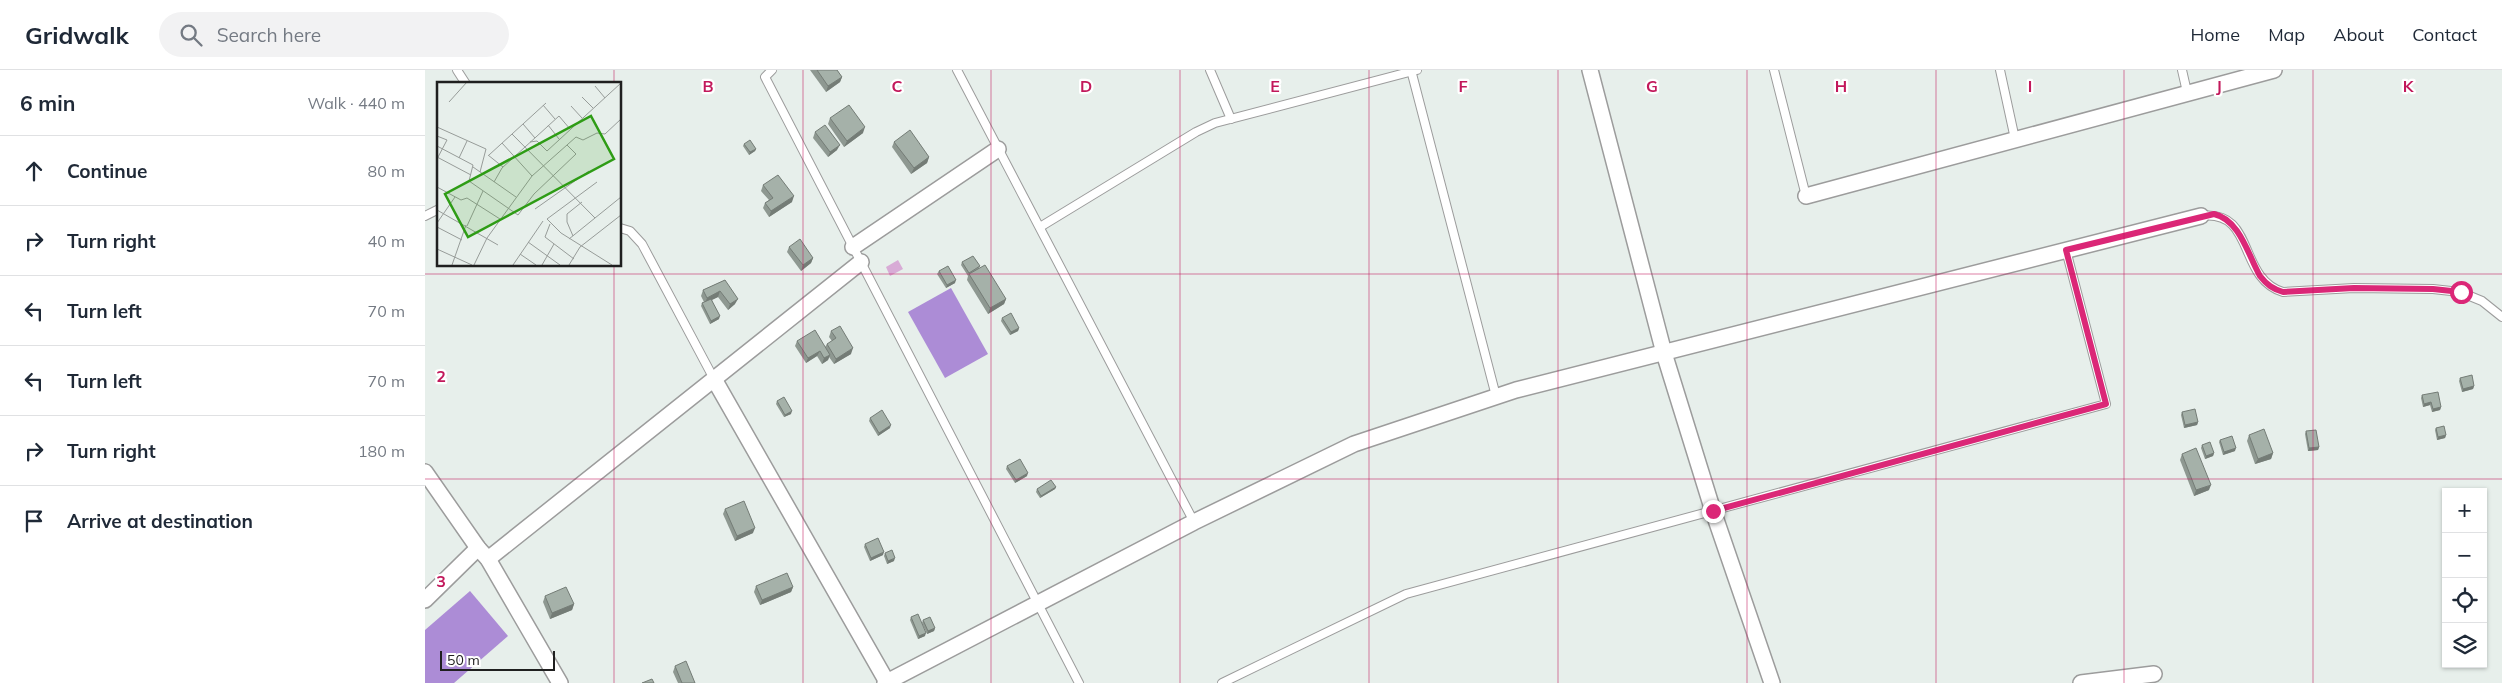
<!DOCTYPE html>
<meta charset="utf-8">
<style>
:root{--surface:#fff;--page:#f2f2f3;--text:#1f2937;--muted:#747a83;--line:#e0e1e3}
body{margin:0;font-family:Mulish,sans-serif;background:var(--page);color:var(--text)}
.controls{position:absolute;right:15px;bottom:15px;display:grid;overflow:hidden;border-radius:0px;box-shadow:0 1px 4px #0004}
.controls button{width:45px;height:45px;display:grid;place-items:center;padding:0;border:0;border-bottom:1px solid var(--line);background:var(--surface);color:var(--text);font:25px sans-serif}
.scale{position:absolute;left:15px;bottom:12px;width:115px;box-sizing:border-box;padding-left:5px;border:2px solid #1f1f1f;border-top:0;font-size:14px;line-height:18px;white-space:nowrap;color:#1f1f1f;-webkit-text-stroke:4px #fff;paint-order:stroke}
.stop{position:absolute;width:15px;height:15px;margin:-11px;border:4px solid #db2777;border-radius:50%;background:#fff}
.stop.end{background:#db2777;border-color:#fff;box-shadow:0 1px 5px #0008}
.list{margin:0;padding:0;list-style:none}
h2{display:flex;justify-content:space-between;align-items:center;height:65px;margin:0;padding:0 20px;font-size:21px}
h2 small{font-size:16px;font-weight:400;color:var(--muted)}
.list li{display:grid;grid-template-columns:32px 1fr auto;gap:15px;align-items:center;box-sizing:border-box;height:70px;padding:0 20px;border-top:1px solid var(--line)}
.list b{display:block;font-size:19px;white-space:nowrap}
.list em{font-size:16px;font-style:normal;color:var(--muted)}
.icon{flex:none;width:28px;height:28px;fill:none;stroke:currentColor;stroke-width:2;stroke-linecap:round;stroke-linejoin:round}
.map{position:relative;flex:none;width:2077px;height:613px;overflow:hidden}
header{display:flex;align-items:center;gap:30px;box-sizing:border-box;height:70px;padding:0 25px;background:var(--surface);border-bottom:1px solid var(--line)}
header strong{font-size:24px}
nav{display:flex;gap:28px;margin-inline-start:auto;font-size:18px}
.search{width:350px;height:45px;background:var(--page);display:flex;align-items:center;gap:12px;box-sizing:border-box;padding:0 18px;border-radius:28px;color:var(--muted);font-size:19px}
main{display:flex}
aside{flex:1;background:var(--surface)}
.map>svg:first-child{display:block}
.pitch{fill:#ac8cd6}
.water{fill:#d8abd6}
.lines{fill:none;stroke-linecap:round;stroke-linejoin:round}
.service-casing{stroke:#9c9c9c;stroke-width:10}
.minor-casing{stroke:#9c9c9c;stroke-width:18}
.service{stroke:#fff;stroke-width:8}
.minor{stroke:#fff;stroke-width:15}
.wall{fill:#8e9891}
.shaded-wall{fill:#747c76}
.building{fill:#a5b1a9;stroke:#747c76}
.route{stroke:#db2777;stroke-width:6}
.grid{fill:none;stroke:#c2185b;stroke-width:1;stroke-opacity:0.55}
.inset-road{fill:none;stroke:#979c99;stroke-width:1}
.view{fill:#2e9c15;fill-opacity:0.15;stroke:#2e9c15;stroke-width:2.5}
.inset-edge{fill:none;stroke:#1f1f1f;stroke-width:2.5}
.grid-label{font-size:16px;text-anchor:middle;font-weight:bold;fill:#c2185b;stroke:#fff;stroke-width:4.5;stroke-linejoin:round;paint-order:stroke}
</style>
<header>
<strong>Gridwalk</strong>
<div class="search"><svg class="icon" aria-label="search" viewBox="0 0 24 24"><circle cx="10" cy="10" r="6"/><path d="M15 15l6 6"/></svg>Search here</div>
<nav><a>Home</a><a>Map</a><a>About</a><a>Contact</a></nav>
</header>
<main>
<aside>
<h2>6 min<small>Walk · 440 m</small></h2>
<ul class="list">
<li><svg class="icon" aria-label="ahead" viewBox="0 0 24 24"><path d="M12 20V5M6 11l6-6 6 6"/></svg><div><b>Continue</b></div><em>80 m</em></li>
<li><svg class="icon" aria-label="right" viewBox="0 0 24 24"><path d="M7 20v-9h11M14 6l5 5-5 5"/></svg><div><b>Turn right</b></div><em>40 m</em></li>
<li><svg class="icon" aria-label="left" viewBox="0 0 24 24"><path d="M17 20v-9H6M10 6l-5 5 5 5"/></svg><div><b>Turn left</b></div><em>70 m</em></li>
<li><svg class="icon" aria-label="left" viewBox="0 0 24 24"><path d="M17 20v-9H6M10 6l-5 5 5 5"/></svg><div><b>Turn left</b></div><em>70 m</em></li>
<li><svg class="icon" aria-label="right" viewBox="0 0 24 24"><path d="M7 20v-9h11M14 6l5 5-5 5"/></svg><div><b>Turn right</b></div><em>180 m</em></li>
<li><svg class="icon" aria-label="arrive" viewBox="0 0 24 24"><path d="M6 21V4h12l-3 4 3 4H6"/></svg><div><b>Arrive at destination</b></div></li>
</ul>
</aside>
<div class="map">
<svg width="2077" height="613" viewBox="0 0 2077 613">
<rect width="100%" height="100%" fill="#e7efeb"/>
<g class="pitch">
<path d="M526,218L563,284L520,308L483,242Z"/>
<path d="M45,521L83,566L29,613H0V560Z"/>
</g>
<path class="water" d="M473,190L478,199L465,206L461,197Z"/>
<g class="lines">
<g class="service-casing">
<g id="service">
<path d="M32,0L41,14"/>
<path d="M347,0L340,7L654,613"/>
<path d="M532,0L769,452"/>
<path d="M785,0L806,49"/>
<path d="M986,0L1071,326"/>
<path d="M1349,0L1381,126"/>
<path d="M1575,0L1590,69"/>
<path d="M1757,0L1762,22"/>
<path d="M0,146L14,139"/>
<path d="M1776,146C1831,139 1812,208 1858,222L1929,218L2008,219L2035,222L2057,231L2077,247"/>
<path d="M615,157L771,62L790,53L992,0"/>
<path d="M195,158L205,161L217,174L289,309"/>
<path d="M797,613L981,524L1681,334L1641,180"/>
</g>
</g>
<g class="minor-casing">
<g id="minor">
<path d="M1165,0L1239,283L1288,441L1347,613"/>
<path d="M1381,126L1849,0"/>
<path d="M428,177L573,79"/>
<path d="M289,309L462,612"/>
<path d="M0,402L53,478L63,489L135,613"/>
<path d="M63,489L436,192"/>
<path d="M0,530L53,478"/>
<path d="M460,613L769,452L929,374L1091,320L1776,146"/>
<path d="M1656,613L1729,604"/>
</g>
</g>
<use href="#service" class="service"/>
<use href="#minor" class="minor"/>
</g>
<g class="wall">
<path d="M385,0H412L417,7L415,12L401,22Z"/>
<path d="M405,48L438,63L419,77L403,54Z"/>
<path d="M390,62L412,80L403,87L388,68Z"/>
<path d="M469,72L504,87L502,93L486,104L467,77Z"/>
<path d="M319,74L331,79L330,81L324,85L318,76Z"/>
<path d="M338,115L367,132L344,147L338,138L340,133L344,130L336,121Z"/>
<path d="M364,177L388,188L386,193L376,201L362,182Z"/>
<path d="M537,192L555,196L554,198L581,229L579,234L563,244L542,210L543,206L536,195Z"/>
<path d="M514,201L530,213L521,218L512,204Z"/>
<path d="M300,210L310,234L303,240L293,227L287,230L294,249L285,254L276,236L277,233L279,232L276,226L278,220Z"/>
<path d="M577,248L594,258L593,261L585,265L576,251Z"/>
<path d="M406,261L426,284L409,294L404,287L403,290L397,294L392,286L381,293L370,276L372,271L400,277L402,274L407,271L404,267Z"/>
<path d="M2035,308L2049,316L2048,319L2037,322L2034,311Z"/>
<path d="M1997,325L2016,337L2015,340L2007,342L2005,335L1998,337L1996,328Z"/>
<path d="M352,331L366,344L359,347L351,334Z"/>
<path d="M1757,342L1773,352L1772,355L1759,358L1756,345Z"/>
<path d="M445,348L465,358L453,366L444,351Z"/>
<path d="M2011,358L2021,365L2020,368L2012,370L2010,360Z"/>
<path d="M1881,361L1894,377L1893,380L1883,381L1880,364Z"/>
<path d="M1824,365L1848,383L1846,389L1830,394L1822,371Z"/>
<path d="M1795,370L1810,381L1798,385L1794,372Z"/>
<path d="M1777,375L1789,383L1788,386L1780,389L1776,378Z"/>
<path d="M1757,384L1784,420L1769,426L1755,390Z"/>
<path d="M582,396L602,406L590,413L581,399Z"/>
<path d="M631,417L630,419L615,428L611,422L612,419Z"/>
<path d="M300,439L328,463L310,471L298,444Z"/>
<path d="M440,474L458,485L445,491L439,477Z"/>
<path d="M460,483L469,491L462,494L459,486Z"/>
<path d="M331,516L368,517L366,522L335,535L329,522Z"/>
<path d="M120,526L149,534L147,540L125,549L118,532Z"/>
<path d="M486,547L500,566L493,569L485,550Z"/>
<path d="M498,550L510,558L509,561L502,564L497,553Z"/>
<path d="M250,596L270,613H253L248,602Z"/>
</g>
<g class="shaded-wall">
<path d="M417,7L415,12L401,22L403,16Z"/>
<path d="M440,57L438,63L419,77L422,71Z"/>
<path d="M415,75L412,80L403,87L405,82Z"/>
<path d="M331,79L330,81L324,85L325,82Z"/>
<path d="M504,87L502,93L486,104L489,98Z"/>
<path d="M369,126L367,132L344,147L346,141Z"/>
<path d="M388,188L386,193L376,201L378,195Z"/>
<path d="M531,210L530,213L521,218L522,215Z"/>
<path d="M295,221L293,227L280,233L282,228Z"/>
<path d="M313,229L310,234L303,240L305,234Z"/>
<path d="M581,229L579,234L563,244L565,238Z"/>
<path d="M295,246L294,249L285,254L286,251Z"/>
<path d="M594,258L593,261L585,265L586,262Z"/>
<path d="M428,278L426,284L409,294L411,289Z"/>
<path d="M395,281L392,286L381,293L383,288Z"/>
<path d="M405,285L403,290L397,294L399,288Z"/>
<path d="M2049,316L2048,319L2037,322L2038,319Z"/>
<path d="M2006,332L2005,335L1998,337L1999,334Z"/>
<path d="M2016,337L2015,340L2007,342L2008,339Z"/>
<path d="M367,341L366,344L359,347L360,345Z"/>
<path d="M1773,352L1772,355L1759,358L1760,355Z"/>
<path d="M466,355L465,358L453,366L454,363Z"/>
<path d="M2021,365L2020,368L2012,370L2013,367Z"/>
<path d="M1894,377L1893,380L1883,381L1884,378Z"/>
<path d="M1811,378L1810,381L1798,385L1799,382Z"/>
<path d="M1789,383L1788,386L1780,389L1781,386Z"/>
<path d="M1848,383L1846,389L1830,394L1833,389Z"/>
<path d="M603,403L602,406L590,413L591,410Z"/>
<path d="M1786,415L1784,420L1769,426L1771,420Z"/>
<path d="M631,417L630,419L615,428L616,426Z"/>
<path d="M330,458L328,463L310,471L312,466Z"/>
<path d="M459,482L458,485L445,491L446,488Z"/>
<path d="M470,488L469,491L462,494L463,491Z"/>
<path d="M368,517L366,522L335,535L337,530Z"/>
<path d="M149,534L147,540L125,549L127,543Z"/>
<path d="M510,558L509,561L502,564L503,561Z"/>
<path d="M501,563L500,566L493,569L494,566Z"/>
</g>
<g class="building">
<path d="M392,0H412L417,7L403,16Z"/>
<path d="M424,35L440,57L422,71L405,48Z"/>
<path d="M400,55L415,75L405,82L390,62Z"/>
<path d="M485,60L504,87L489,98L469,72Z"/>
<path d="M325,70L331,79L325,82L319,74Z"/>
<path d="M353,105L369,126L346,141L340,133L348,128L338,115Z"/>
<path d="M375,169L388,188L378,195L364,177Z"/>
<path d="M548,186L555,196L544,203L537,192Z"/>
<path d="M560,195L581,229L565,238L544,204Z"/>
<path d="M523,196L531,210L522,215L514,201Z"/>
<path d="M300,210L313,229L305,234L295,221L282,228L278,220Z"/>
<path d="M286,229L295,246L286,251L277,233Z"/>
<path d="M586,243L594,258L586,262L577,248Z"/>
<path d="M415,256L428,278L411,289L402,274L411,268L406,261Z"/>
<path d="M390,260L405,285L399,288L395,281L383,288L372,271Z"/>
<path d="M2047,305L2049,316L2038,319L2035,308Z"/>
<path d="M2013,322L2016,337L2008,339L2006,332L1999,334L1997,325Z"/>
<path d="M359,327L367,341L360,345L352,331Z"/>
<path d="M1770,339L1773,352L1760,355L1757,342Z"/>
<path d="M457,340L466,355L454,363L445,348Z"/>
<path d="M2019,356L2021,365L2013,367L2011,358Z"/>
<path d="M1839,359L1848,383L1833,389L1824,365Z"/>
<path d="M1891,360L1894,377L1884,378L1881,361Z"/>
<path d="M1807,366L1811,378L1799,382L1795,370Z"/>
<path d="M1785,372L1789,383L1781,386L1777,375Z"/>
<path d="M1771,378L1786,415L1771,420L1757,384Z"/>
<path d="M595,389L603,403L591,410L582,396Z"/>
<path d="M626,410L631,417L616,426L612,419Z"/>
<path d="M319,431L330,458L312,466L300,439Z"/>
<path d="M453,468L459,482L446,488L440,474Z"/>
<path d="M467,480L470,488L463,491L460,483Z"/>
<path d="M362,503L368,517L337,530L331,516Z"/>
<path d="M141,517L149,534L127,543L120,526Z"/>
<path d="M493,544L501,563L494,566L486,547Z"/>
<path d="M505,547L510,558L503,561L498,550Z"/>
<path d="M261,591L270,613H257L250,596Z"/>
<path d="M227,609L229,613H217Z"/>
</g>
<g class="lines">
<path class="route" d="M1288,441L1681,334L1641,180L1789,144C1815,150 1823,185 1835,206C1842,215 1848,219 1858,222L1929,218L2008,219L2036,222"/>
</g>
<path class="grid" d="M189,0V14M378,0V613M566,0V613M755,0V613M944,0V613M1133,0V613M1322,0V613M1511,0V613M1699,0V613M1888,0V613M189,195V613M0,204H2077M0,409H2077"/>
<g transform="translate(12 12)">
<rect width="184" height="184" fill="#e7efeb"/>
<path class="inset-road" d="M158,4L168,16M145,15L156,26M12,20L30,0M106,23L118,37M134,24L145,36M86,42L98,56M111,43L122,57M0,45L49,67L43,90M75,52L158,136M0,54L10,58L0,77M93,60L100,59L110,69L184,1M65,61L95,94M0,64L36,83L32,99L81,133L97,112L139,72L130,63M51,73L66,85M52,73L109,21M0,75L34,93M22,76L30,59M36,85L79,115M57,100L65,86L122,34L133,47M160,100L110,137L124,151L175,183M0,105L24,118L30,116L63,137M98,127L152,89M0,128L61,163M0,141L18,115M113,142L108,155L137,177M30,144L46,109M0,145L25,158M136,154L130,140V132L145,120M132,157L184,115M91,160L123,183M0,167L35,183M83,172L99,183M15,183L29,143M37,183L50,156L95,94L139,55L146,58L160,51L168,52L184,37M76,183L106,139M105,183L117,162M132,183L143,165L184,133"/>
<path class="view" d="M154,34L177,77L31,155L8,112Z"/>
<rect width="184" height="184" class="inset-edge"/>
</g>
<g class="grid-label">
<text x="283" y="22">B</text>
<text x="472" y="22">C</text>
<text x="661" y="22">D</text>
<text x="850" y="22">E</text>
<text x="1038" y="22">F</text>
<text x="1227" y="22">G</text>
<text x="1416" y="22">H</text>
<text x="1605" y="22">I</text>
<text x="1794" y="22">J</text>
<text x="1983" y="22">K</text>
<text x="16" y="312">2</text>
<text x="16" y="517">3</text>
</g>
</svg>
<div class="controls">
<button>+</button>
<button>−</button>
<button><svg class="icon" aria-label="locate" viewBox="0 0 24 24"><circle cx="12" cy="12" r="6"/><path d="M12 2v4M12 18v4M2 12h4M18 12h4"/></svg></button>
<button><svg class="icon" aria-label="layers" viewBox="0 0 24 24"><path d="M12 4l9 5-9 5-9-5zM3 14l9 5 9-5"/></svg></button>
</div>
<div class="scale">50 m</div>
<div class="stop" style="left:2036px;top:222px"></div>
<div class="stop end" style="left:1288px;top:441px"></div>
</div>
</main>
